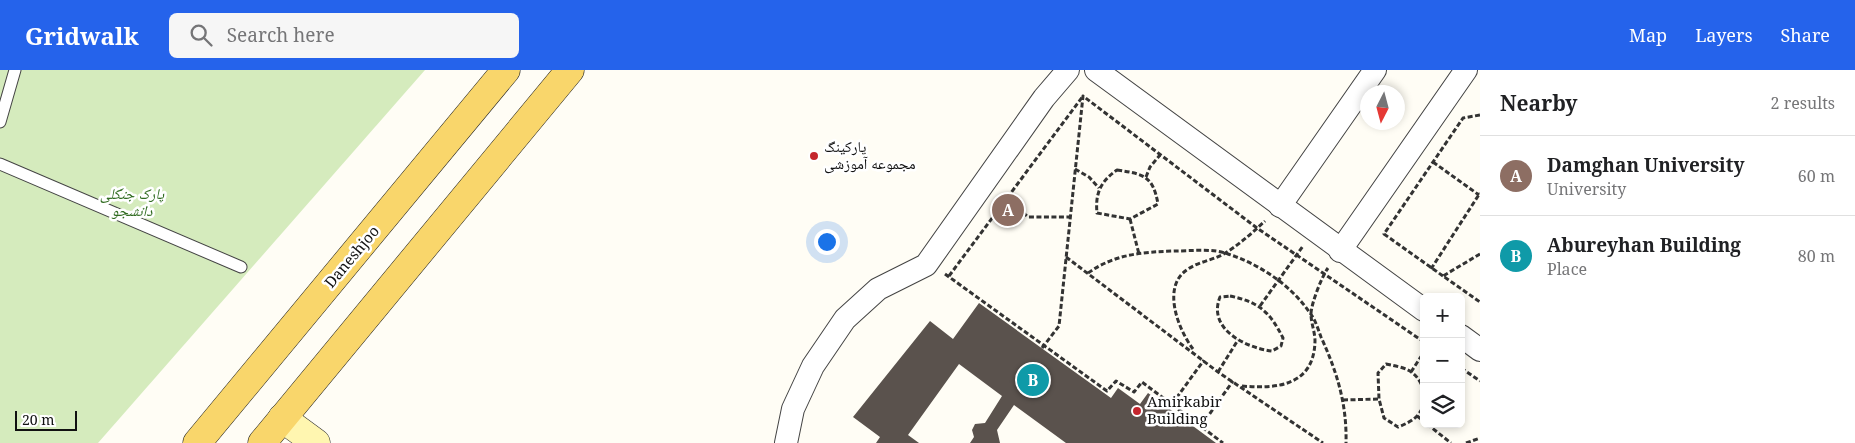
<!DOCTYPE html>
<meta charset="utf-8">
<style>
:root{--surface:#fff;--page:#f6f6f6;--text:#202124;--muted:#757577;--line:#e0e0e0;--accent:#2563eb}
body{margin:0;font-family:"Noto Serif","Noto Naskh Arabic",serif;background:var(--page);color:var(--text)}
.controls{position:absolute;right:15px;bottom:15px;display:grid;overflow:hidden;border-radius:8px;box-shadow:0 2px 8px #0003}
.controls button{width:45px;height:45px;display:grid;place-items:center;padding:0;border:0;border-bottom:1px solid var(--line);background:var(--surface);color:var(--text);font:25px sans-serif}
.compass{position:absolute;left:1360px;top:15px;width:45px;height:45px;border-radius:50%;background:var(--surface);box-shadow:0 2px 8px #0003;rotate:186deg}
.scale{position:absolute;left:15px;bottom:12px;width:62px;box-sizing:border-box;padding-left:5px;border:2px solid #111;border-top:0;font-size:14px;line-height:18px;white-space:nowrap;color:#111;-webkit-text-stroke:4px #fff;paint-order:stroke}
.you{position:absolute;left:826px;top:171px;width:18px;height:18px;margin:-12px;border:4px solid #fff;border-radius:50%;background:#1a73e8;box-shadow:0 0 0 8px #1a73e833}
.badge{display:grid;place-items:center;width:32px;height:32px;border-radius:50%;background:var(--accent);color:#fff;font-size:16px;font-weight:700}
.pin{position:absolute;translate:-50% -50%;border:2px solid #fff;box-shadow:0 1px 5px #0006}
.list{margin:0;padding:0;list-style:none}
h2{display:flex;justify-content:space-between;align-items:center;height:65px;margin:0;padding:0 20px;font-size:21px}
h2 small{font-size:16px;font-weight:400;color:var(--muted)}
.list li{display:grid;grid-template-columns:32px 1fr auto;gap:15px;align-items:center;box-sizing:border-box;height:80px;padding:0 20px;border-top:1px solid var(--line)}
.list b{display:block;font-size:19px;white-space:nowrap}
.list p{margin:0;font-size:16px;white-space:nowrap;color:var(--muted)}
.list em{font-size:16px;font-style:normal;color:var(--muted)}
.icon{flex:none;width:28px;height:28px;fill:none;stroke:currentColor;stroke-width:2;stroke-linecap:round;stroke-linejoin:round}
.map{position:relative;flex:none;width:1480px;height:373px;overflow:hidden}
header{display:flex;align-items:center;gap:30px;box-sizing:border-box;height:70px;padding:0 25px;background:var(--accent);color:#fff}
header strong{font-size:24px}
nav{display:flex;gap:28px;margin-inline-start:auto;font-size:18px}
.search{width:350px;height:45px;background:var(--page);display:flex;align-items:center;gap:12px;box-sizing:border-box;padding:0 18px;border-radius:8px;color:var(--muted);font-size:19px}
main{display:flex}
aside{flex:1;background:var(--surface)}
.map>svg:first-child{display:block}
.green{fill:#d5ebbd}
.building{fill:#5a524d}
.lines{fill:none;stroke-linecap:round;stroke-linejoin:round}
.lane-casing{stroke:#444;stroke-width:13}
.street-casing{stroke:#444;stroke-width:24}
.secondary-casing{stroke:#333;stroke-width:29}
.primary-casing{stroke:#222;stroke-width:29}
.path{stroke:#333;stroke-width:3;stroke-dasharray:5 2.5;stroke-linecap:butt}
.lane{stroke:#fff;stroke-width:11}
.street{stroke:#fff;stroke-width:22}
.secondary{stroke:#fff6b0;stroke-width:28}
.primary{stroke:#f9d66b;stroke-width:28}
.poi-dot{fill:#c4262e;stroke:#fff;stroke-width:2}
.labels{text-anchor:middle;stroke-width:5;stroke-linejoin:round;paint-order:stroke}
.poi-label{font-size:15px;fill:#111;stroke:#fff;text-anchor:start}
.park-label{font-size:15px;font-style:italic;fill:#2f6b1f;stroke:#fff}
.street-label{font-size:15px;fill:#111;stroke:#fff}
</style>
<header>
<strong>Gridwalk</strong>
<div class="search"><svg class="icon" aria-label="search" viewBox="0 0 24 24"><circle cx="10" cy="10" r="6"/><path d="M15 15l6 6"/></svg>Search here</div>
<nav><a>Map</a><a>Layers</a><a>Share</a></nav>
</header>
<main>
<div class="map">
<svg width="1480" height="373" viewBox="0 0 1480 373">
<rect width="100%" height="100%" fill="#fffdf5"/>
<path class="green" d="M0,0H425L98,373H0Z"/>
<path class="building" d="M979,233L1111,328L1118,318L1140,334L1148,323L1216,373H1066L1014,335L997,360L1000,373H970L974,367L972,360L975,354L985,353L1002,326L959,294L908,365L919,373H876L880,367L853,347L930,251L953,269Z"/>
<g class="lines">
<g class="lane-casing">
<g id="lane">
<path d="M0,52L15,0"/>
<path d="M0,94L241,197"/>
</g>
</g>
<g class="street-casing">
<g id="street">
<path d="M1096,0L1424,240"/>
<path d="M1280,136L1375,0"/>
<path d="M1340,181L1466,0"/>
<path d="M1461,266L1480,280"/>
<path d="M786,373L793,339L813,296L845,249L878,219L926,195L1044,28L1068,0"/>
</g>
</g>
<g class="secondary-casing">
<path id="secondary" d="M282,348L316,373"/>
</g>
<g class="primary-casing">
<g id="primary">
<path d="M197,373L506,0"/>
<path d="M262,373L570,0"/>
</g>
</g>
<g class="path">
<path d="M1433,92L1479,125"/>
<path d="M1075,99L1089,107L1099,118"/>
<path d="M1117,100C1144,104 1153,106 1158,134L1130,149L1097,143C1095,123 1101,111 1117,100Z"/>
<path d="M1146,107L1150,97L1160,85"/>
<path d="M1006,128L1028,147H1070"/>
<path d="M1130,149L1139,184"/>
<path d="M1480,184L1443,206L1480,232"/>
<path d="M1066,187L1218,302L1323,373"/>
<path d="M1431,199L1480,123"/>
<path d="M1088,203C1115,184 1142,182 1175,181C1191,181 1213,178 1228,184C1259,194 1291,215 1310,243C1315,249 1318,259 1321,267C1337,302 1347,334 1346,373"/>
<path d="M945,204L1107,321L1116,311L1134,322L1142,312L1223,373"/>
<path d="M949,206L1083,26"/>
<path d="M1443,206L1384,164L1463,48L1480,45"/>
<path d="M1230,226C1259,232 1270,242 1283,268L1281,276L1272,281C1246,278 1207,259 1220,227Z"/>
<path d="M1260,236L1303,176"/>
<path d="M1042,278L1059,256L1083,26L1257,158L1424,272"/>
<path d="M1193,279C1178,259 1161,216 1188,199C1200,191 1215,190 1227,182C1241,173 1253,162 1265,151"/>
<path d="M1461,298L1480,311"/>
<path d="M1218,302L1238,270"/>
<path d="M1411,302L1424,282"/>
<path d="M1242,316C1277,319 1314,316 1315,271C1315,262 1311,253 1311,244C1311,234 1322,206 1328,198"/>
<path d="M1424,321C1417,300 1406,298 1386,294L1378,303L1379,329L1384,348L1398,357C1411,352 1422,346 1424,331"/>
<path d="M1343,330L1379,329"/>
<path d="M1172,334L1204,290"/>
<path d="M1417,346L1424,351"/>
<path d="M1183,349L1186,344"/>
<path d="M1427,354L1451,373"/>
<path d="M1201,356L1233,311"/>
<path d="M1466,373L1480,368"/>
</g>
<use href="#lane" class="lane"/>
<use href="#street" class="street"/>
<use href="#secondary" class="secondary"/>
<use href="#primary" class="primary"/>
</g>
<g class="poi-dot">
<circle cx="814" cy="86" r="5"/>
<circle cx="1137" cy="341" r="5"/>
</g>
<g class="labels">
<g class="poi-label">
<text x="824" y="82">پارکینگ<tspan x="824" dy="17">مجموعه آموزشی</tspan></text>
<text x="1147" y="337">Amirkabir<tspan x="1147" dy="17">Building</tspan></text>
</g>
<g class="park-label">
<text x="132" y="129">پارک جنگلی<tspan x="132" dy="17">دانشجو</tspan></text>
</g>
<g class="street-label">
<text transform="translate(352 187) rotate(-50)" y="5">Daneshjoo</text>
</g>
</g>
</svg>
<div class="controls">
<button>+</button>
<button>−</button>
<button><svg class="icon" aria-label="layers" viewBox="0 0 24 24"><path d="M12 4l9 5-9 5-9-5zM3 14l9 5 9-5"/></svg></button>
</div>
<svg class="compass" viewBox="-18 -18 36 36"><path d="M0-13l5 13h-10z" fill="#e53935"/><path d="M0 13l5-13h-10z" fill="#757577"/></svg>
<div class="scale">20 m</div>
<div class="you"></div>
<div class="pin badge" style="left:1008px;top:140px;background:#8d6e63">A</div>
<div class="pin badge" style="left:1033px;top:310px;background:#0f9aa8">B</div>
</div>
<aside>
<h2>Nearby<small>2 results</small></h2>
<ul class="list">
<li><span class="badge" style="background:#8d6e63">A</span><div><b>Damghan University</b><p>University</p></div><em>60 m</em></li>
<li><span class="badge" style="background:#0f9aa8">B</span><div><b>Abureyhan Building</b><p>Place</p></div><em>80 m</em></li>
</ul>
</aside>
</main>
